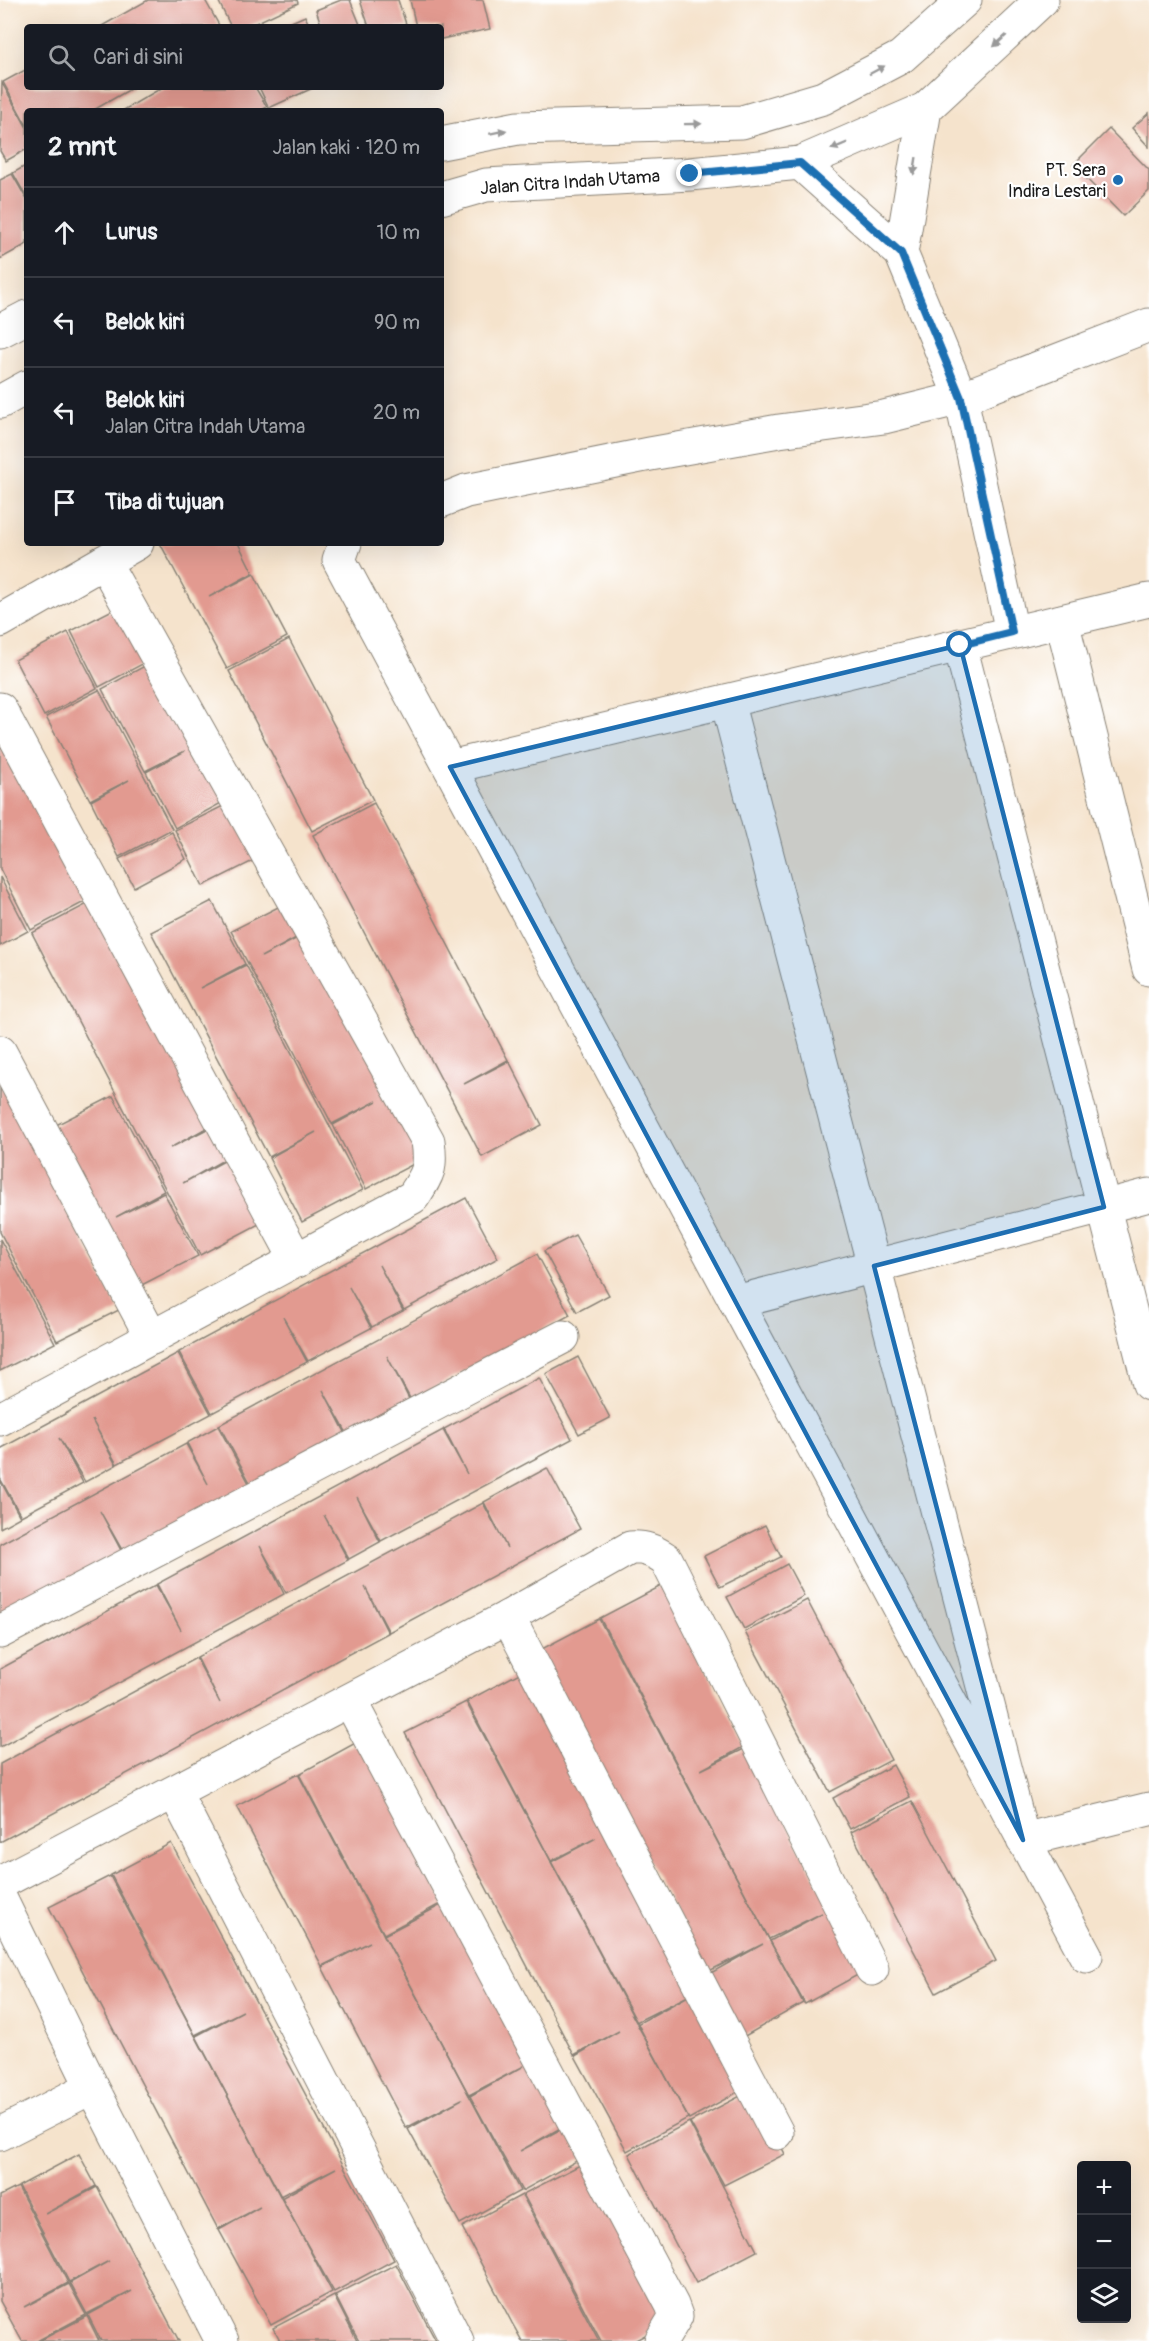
<!DOCTYPE html>
<html lang="id">
<meta charset="utf-8">
<style>
:root{--surface:#171b24;--page:#242831;--text:#f1f3f6;--muted:#9ea1a6;--line:#363941}
body{margin:0;font-family:Pangolin,sans-serif;background:var(--page);color:var(--text)}
.controls{position:absolute;right:18px;bottom:18px;display:grid;overflow:hidden;border-radius:6px;box-shadow:0 6px 24px #0002}
.controls button{width:54px;height:54px;display:grid;place-items:center;padding:0;border:0;border-bottom:2px solid var(--line);background:var(--surface);color:var(--text);font:30px sans-serif}
.stop{position:absolute;width:18px;height:18px;margin:-14px;border:4px solid #1f6fb2;border-radius:50%;background:#fff}
.stop.end{background:#1f6fb2;border-color:#fff;box-shadow:0 2px 6px #0008}
.list{margin:0;padding:0;list-style:none}
h2{display:flex;justify-content:space-between;align-items:center;height:78px;margin:0;padding:0 24px;font-size:26px}
h2 small{font-size:20px;font-weight:400;color:var(--muted)}
.list li{display:grid;grid-template-columns:39px 1fr auto;gap:18px;align-items:center;box-sizing:border-box;height:90px;padding:0 24px;border-top:2px solid var(--line)}
.list b{display:block;font-size:22px;white-space:nowrap}
.list p{margin:0;font-size:20px;white-space:nowrap;color:var(--muted)}
.list em{font-size:20px;font-style:normal;color:var(--muted)}
.icon{flex:none;width:33px;height:33px;fill:none;stroke:currentColor;stroke-width:2;stroke-linecap:round;stroke-linejoin:round}
.map{position:relative;flex:none;width:1149px;height:2341px;overflow:hidden}
.search{position:absolute;background:var(--surface);box-shadow:0 6px 24px #0002;left:24px;top:24px;width:420px;height:66px;display:flex;align-items:center;gap:15px;box-sizing:border-box;padding:0 21px;border-radius:6px;color:var(--muted);font-size:22px}
.panel{position:absolute;background:var(--surface);box-shadow:0 6px 24px #0002;left:24px;top:108px;width:420px;height:438px;border-radius:6px}
.map>svg:first-child{display:block}
.building{fill:#e29a90}
.lines{fill:none;stroke-linecap:round;stroke-linejoin:round}
.minor-casing{stroke:#888074;stroke-width:35}
.minor{stroke:#fff;stroke-width:33}
.oneway{fill:#999}
.route{stroke:#1f6fb2;stroke-width:8}
.marked{fill:#1f6fb2;fill-opacity:0.2;stroke:#1f6fb2;stroke-width:4.5;stroke-linejoin:round}
.poi-dot{fill:#1f6fb2;stroke:#fff;stroke-width:2}
.labels{text-anchor:middle;stroke-width:4.5;stroke-linejoin:round;paint-order:stroke}
.poi-label{font-size:18px;fill:#1c1c1c;stroke:#fff;text-anchor:end}
.street-label{font-size:18px;fill:#1c1c1c;stroke:#fff}
</style>
<div class="map">
<svg width="1149" height="2341" viewBox="0 0 1149 2341">
<rect width="100%" height="100%" fill="#fff"/>
<filter id="ink" filterUnits="userSpaceOnUse"><feTurbulence type="fractalNoise" baseFrequency=".0167" numOctaves="2"/><feDisplacementMap in="SourceGraphic" scale="12" xChannelSelector="R" yChannelSelector="G"/><feConvolveMatrix kernelMatrix="1 2 1 2 8 2 1 2 1" color-interpolation-filters="sRGB"/></filter>
<filter id="wash" filterUnits="userSpaceOnUse"><feTurbulence type="fractalNoise" baseFrequency=".008" numOctaves="4" result="noise"/><feDisplacementMap in="SourceGraphic" scale="24" xChannelSelector="R" yChannelSelector="G"/><feGaussianBlur stdDeviation="1.35" result="paint"/><feColorMatrix in="noise" values="0 0 0 0 0 0 0 0 0 0 0 0 0 0 0 0 0 1.4 0 .05"/><feComposite in="paint" operator="in"/></filter>
<g filter="url(#wash)">
<rect width="100%" height="100%" fill="#f5e3cc"/>
<g id="blocks">
<g class="building">
<path d="M148,0H205L220,27H100Z"/>
<path d="M218,0H297L298,3L247,27H231Z"/>
<path d="M341,0H350L361,27H322L316,10Z"/>
<path d="M360,0H398L407,27H369Z"/>
<path d="M410,0H483L490,29L441,39V27H416Z"/>
<path d="M305,16L310,27H280Z"/>
<path d="M27,69V87H134L92,111H27V126L3,82Z"/>
<path d="M2,83L27,128V149L6,161L0,151Z"/>
<path d="M163,87H255L267,107L260,111H122Z"/>
<path d="M259,87H315L269,108Z"/>
<path d="M1149,113V147L1132,128Z"/>
<path d="M1109,129L1149,170V191L1123,216L1073,165Z"/>
<path d="M27,165V198L13,173Z"/>
<path d="M12,174L27,200V244L0,259V180Z"/>
<path d="M160,543H238L253,573L209,597L254,574L287,637L227,669Z"/>
<path d="M124,604L152,659L99,687L71,631Z"/>
<path d="M68,632L97,688L44,716L15,660Z"/>
<path d="M289,639L373,800L312,831L229,671Z"/>
<path d="M154,661L227,800L175,828L146,772L185,751L145,771L102,689Z"/>
<path d="M99,690L172,829L119,857L91,801L129,780L90,800L46,717Z"/>
<path d="M0,742L92,898L31,930L0,869Z"/>
<path d="M374,803L508,1060L464,1084L509,1061L542,1125L482,1157L313,835Z"/>
<path d="M227,804L257,859L203,886L175,830Z"/>
<path d="M172,832L186,859L134,887L119,859Z"/>
<path d="M0,877L28,931L0,946Z"/>
<path d="M292,900L309,931L261,957L309,932L427,1157L366,1189L333,1125L377,1101L332,1124L231,931Z"/>
<path d="M93,901L210,1126L170,1148L211,1127L227,1158L183,1183L228,1159L261,1223L200,1255L32,933Z"/>
<path d="M212,901L245,964L200,988L246,965L363,1190L302,1222L269,1158L316,1132L269,1157L151,932Z"/>
<path d="M0,1083L119,1310L57,1341L0,1232Z"/>
<path d="M113,1096L164,1191L116,1217L164,1193L198,1256L136,1288L52,1127Z"/>
<path d="M466,1198L498,1258L404,1310L379,1265L403,1311L372,1327L349,1287L371,1328L308,1361L283,1317L307,1362L212,1413L179,1352Z"/>
<path d="M575,1235L609,1295L577,1312L544,1251Z"/>
<path d="M0,1239L55,1343L0,1371Z"/>
<path d="M537,1254L570,1315L411,1400L387,1356L410,1401L348,1435L323,1390L347,1436L252,1486L219,1425Z"/>
<path d="M178,1353L211,1414L117,1464L92,1420L116,1465L85,1482L59,1438L83,1483L21,1516L0,1478V1449Z"/>
<path d="M578,1357L610,1418L579,1434L546,1374Z"/>
<path d="M539,1378L572,1439L381,1541L357,1497L380,1542L349,1559L324,1515L348,1560L286,1593L260,1546L284,1594L0,1747V1669L156,1585L181,1630L157,1584L443,1430L467,1474L444,1429Z"/>
<path d="M218,1426L251,1487L125,1555L100,1511L124,1556L0,1623V1544L186,1444L208,1484L187,1443Z"/>
<path d="M547,1468L580,1529L389,1632L365,1587L388,1633L0,1842V1764L196,1658L220,1703L197,1657L483,1503L507,1548L484,1502Z"/>
<path d="M0,1480L20,1517L0,1528Z"/>
<path d="M765,1525L781,1557L720,1587L704,1556Z"/>
<path d="M787,1564L804,1596L744,1629L727,1597Z"/>
<path d="M661,1586L745,1746L701,1770L746,1748L865,1971L805,2004L770,1941L822,1913L769,1939L600,1618Z"/>
<path d="M807,1600L891,1760L830,1792L745,1632Z"/>
<path d="M599,1619L803,2003L743,2037L709,1974L763,1944L707,1972L538,1651Z"/>
<path d="M527,1669L749,2086L689,2119L637,2024L692,1994L636,2022L551,1862L596,1838L551,1861L467,1701Z"/>
<path d="M466,1702L688,2118L627,2151L575,2056L619,2031L574,2055L405,1733Z"/>
<path d="M359,1741L444,1902L384,1934L299,1774Z"/>
<path d="M893,1765L910,1797L850,1829L833,1798Z"/>
<path d="M298,1774L520,2191L460,2224L408,2129L462,2099L406,2128L322,1967L370,1942L322,1966L237,1806Z"/>
<path d="M912,1801L996,1961L936,1993L851,1832Z"/>
<path d="M171,1843L394,2260L334,2292L281,2198L336,2168L280,2196L196,2036L243,2011L195,2035L111,1875Z"/>
<path d="M110,1876L332,2292L271,2325L219,2230L260,2207L218,2229L49,1907Z"/>
<path d="M445,1903L564,2126L520,2151L565,2127L582,2158L522,2191L470,2096L524,2066L469,2095L384,1935Z"/>
<path d="M752,2090L785,2154L724,2185L690,2122Z"/>
<path d="M689,2122L757,2251L696,2283L629,2154Z"/>
<path d="M79,2154L96,2186L45,2214L97,2187L179,2341H101L88,2315L132,2291L87,2314L70,2283L109,2261L69,2282L19,2186Z"/>
<path d="M584,2163L668,2323L634,2341H601L523,2194Z"/>
<path d="M18,2187L68,2283L24,2307L69,2284L86,2315L37,2341H22L0,2301V2196Z"/>
<path d="M522,2195L556,2259L599,2341H522L512,2323L462,2227Z"/>
<path d="M396,2264L429,2328L436,2341H359L351,2327L335,2295Z"/>
<path d="M334,2296L357,2341H280L273,2328Z"/>
<path d="M87,2316L99,2341H39Z"/>
</g>
</g>
</g>
<g filter="url(#ink)">
<use href="#blocks" fill-opacity="0" stroke="#888074" stroke-width="1.5"/>
<g class="lines">
<g class="minor-casing">
<g id="minor">
<path d="M441,143L518,128L742,122L823,98L901,57L965,0"/>
<path d="M800,163L901,253L961,398L1012,632"/>
<path d="M441,198L486,185L690,174L800,163L925,109L1042,0"/>
<path d="M901,253L925,109"/>
<path d="M0,331L27,317"/>
<path d="M0,402L27,387"/>
<path d="M441,501L466,491L650,454L779,431L884,417L961,398L1149,325"/>
<path d="M345,543L339,560L1086,1956"/>
<path d="M0,621L137,543"/>
<path d="M1062,621L1149,969"/>
<path d="M960,645L1149,1384"/>
<path d="M727,701L1023,1840L1149,1809"/>
<path d="M0,709L297,1261"/>
<path d="M450,767L1149,600"/>
<path d="M0,1052L152,1338"/>
<path d="M736,1302L1149,1195"/>
<path d="M0,1419L413,1197C428,1174 432,1169 428,1141L104,562"/>
<path d="M508,1617L777,2133"/>
<path d="M0,1632L563,1337"/>
<path d="M350,1701L672,2305L676,2316L661,2341"/>
<path d="M175,1793L457,2341"/>
<path d="M0,1883L508,1617L630,1548C645,1547 654,1551 666,1559L872,1969"/>
<path d="M0,1898L92,2087L222,2341"/>
<path d="M0,2134L92,2087"/>
</g>
</g>
<use href="#minor" class="minor"/>
</g>
<defs><path id="oneway-solid" d="M-6-.8H1V-3.2L6.5 0L1 3.2V.8H-6Z" transform="scale(1.5)"/></defs>
<g class="oneway">
<use href="#oneway-solid" transform="translate(1000 41) rotate(138)"/>
<use href="#oneway-solid" transform="translate(877 70) rotate(-28)"/>
<use href="#oneway-solid" transform="translate(693 124) rotate(-1)"/>
<use href="#oneway-solid" transform="translate(498 132) rotate(-12)"/>
<use href="#oneway-solid" transform="translate(839 146) rotate(157)"/>
<use href="#oneway-solid" transform="translate(915 166) rotate(99)"/>
</g>
</g>
<g class="lines" filter="url(#ink)">
<path class="route" d="M690,174L800,163L901,253L961,398L1012,632L960,645"/>
</g>
<path class="marked" d="M960,645L1104,1207L874,1266L1023,1840L450,767Z"/>
<circle class="poi-dot" cx="1118" cy="180" r="6"/>
<g class="labels">
<g class="poi-label">
<text x="1106" y="176">PT. Sera<tspan x="1106" dy="21">Indira Lestari</tspan></text>
</g>
<g class="street-label">
<text transform="translate(570 182) rotate(-4)" y="6">Jalan Citra Indah Utama</text>
</g>
</g>
</svg>
<div class="controls">
<button>+</button>
<button>−</button>
<button><svg class="icon" aria-label="layers" viewBox="0 0 24 24"><path d="M12 4l9 5-9 5-9-5zM3 14l9 5 9-5"/></svg></button>
</div>
<div class="stop" style="left:960px;top:645px"></div>
<div class="stop end" style="left:690px;top:174px"></div>
<div class="search"><svg class="icon" aria-label="search" viewBox="0 0 24 24"><circle cx="10" cy="10" r="6"/><path d="M15 15l6 6"/></svg>Cari di sini</div>
<section class="panel">
<h2>2 mnt<small>Jalan kaki · 120 m</small></h2>
<ul class="list">
<li><svg class="icon" aria-label="ahead" viewBox="0 0 24 24"><path d="M12 20V5M6 11l6-6 6 6"/></svg><div><b>Lurus</b></div><em>10 m</em></li>
<li><svg class="icon" aria-label="left" viewBox="0 0 24 24"><path d="M17 20v-9H6M10 6l-5 5 5 5"/></svg><div><b>Belok kiri</b></div><em>90 m</em></li>
<li><svg class="icon" aria-label="left" viewBox="0 0 24 24"><path d="M17 20v-9H6M10 6l-5 5 5 5"/></svg><div><b>Belok kiri</b><p>Jalan Citra Indah Utama</p></div><em>20 m</em></li>
<li><svg class="icon" aria-label="arrive" viewBox="0 0 24 24"><path d="M6 21V4h12l-3 4 3 4H6"/></svg><div><b>Tiba di tujuan</b></div></li>
</ul>
</section>
</div>
